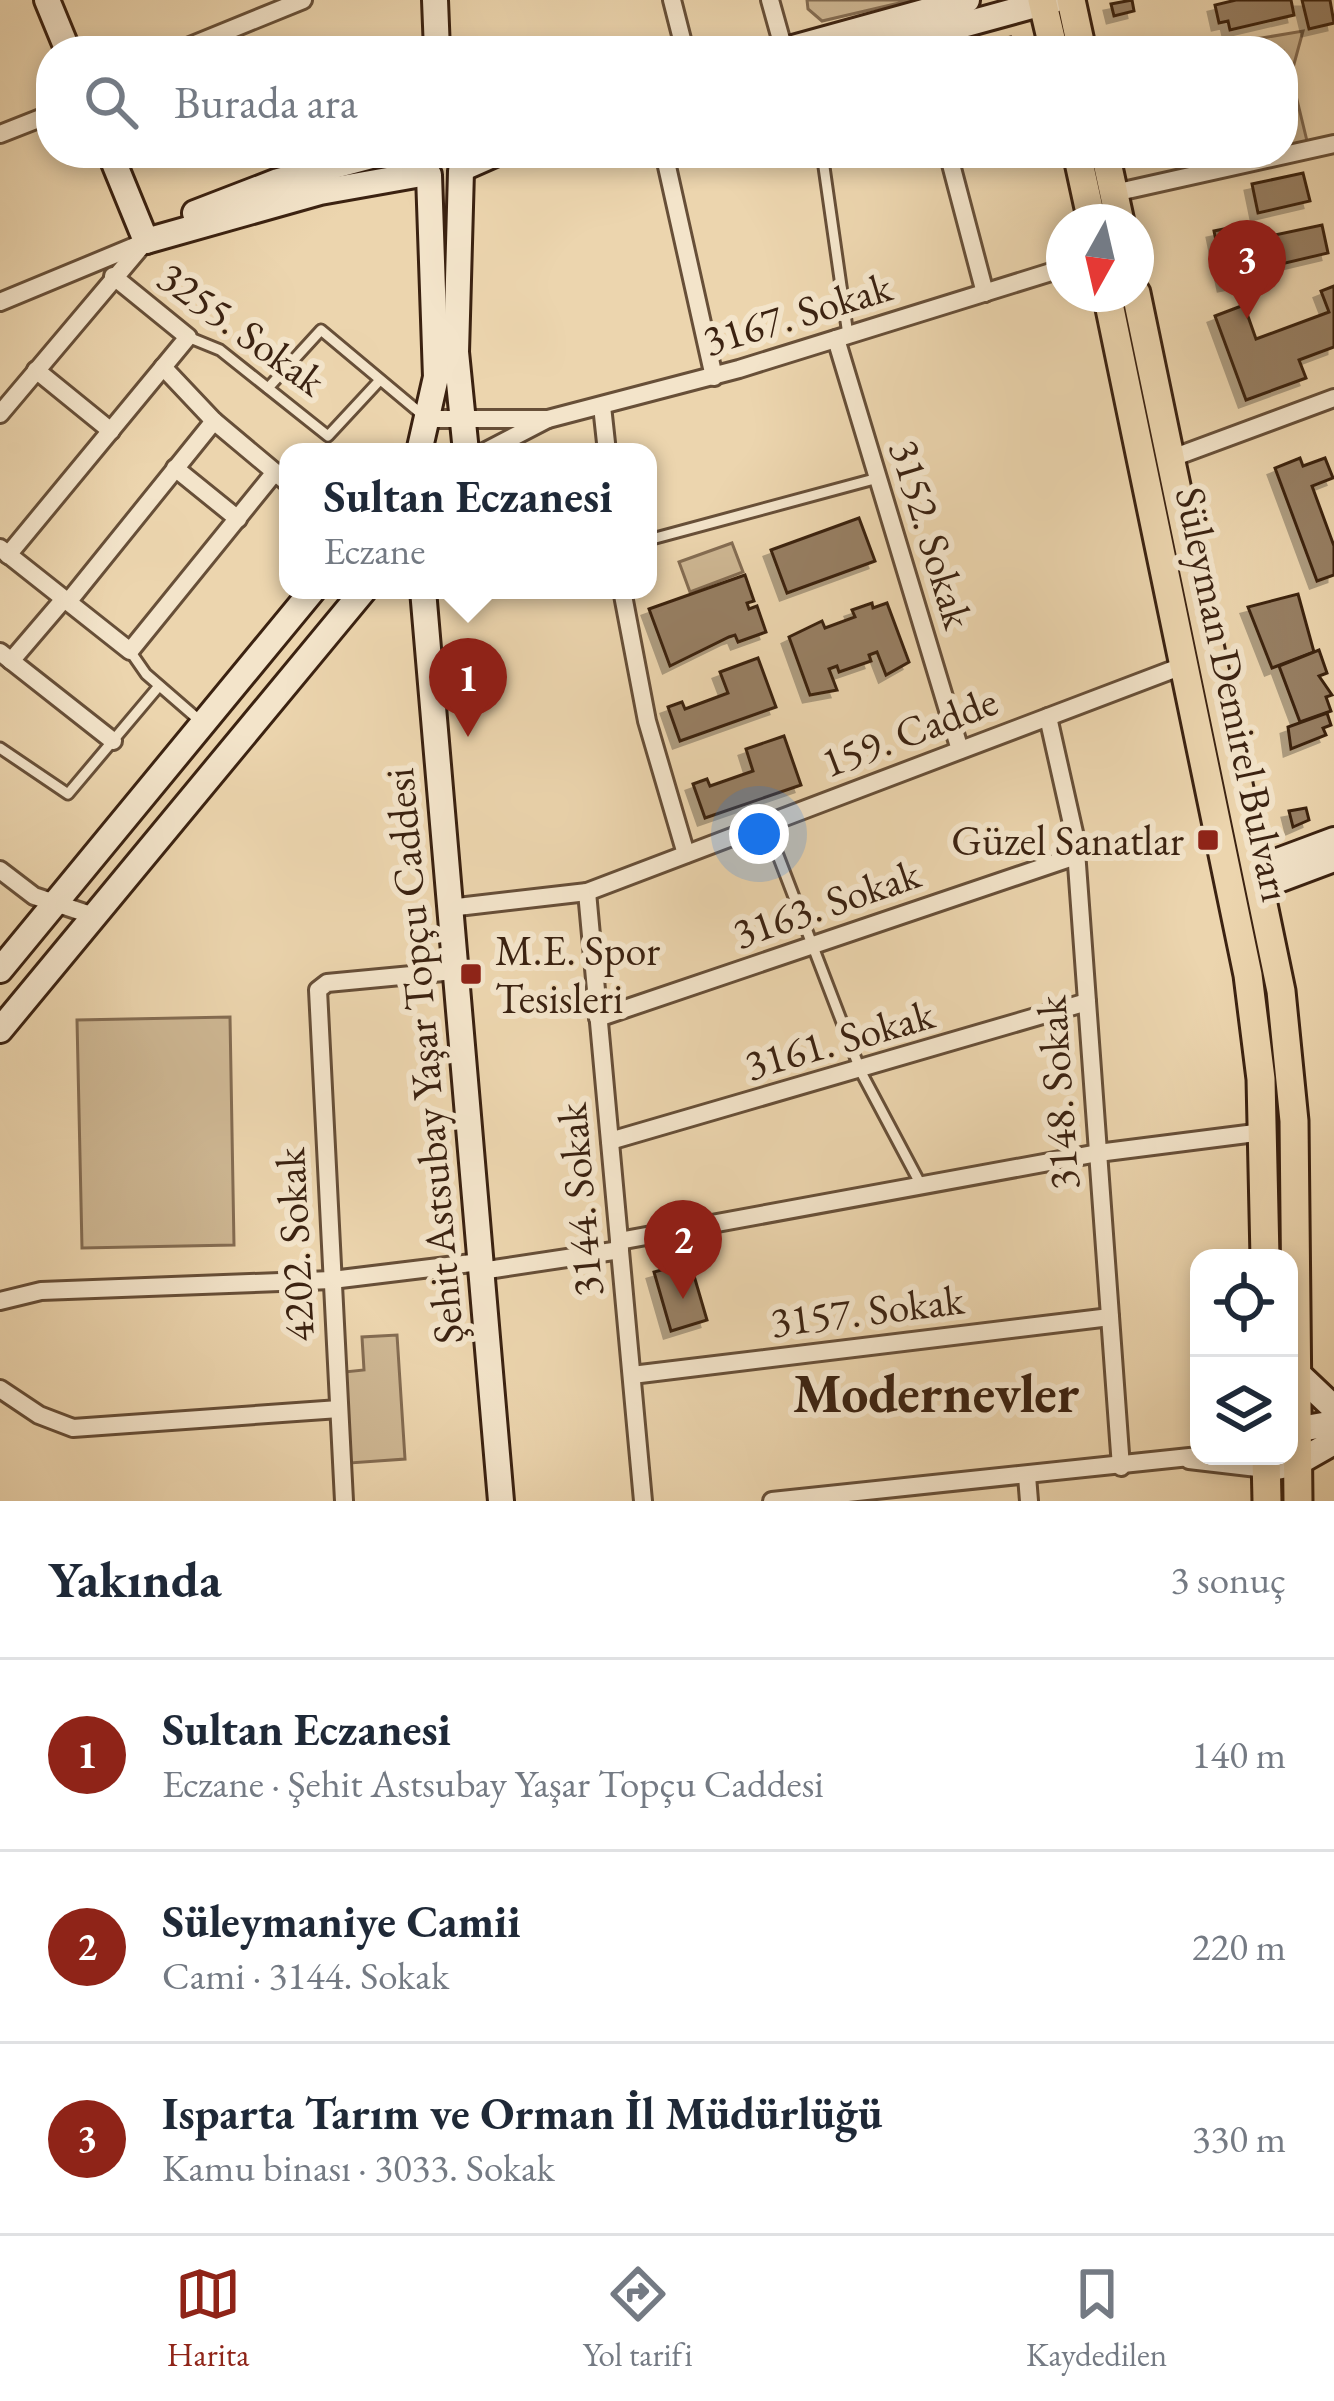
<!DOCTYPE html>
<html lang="tr">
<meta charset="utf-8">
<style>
:root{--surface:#fff;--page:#f2f2f3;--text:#1f2937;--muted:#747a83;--line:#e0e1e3;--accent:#8f2418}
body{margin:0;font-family:"EB Garamond",serif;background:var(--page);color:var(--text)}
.controls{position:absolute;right:36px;bottom:36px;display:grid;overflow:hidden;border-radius:24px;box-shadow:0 6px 18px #0003}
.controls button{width:108px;height:108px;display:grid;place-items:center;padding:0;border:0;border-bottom:3px solid var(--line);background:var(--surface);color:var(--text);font:60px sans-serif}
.compass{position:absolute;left:1046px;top:204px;width:108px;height:108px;border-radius:50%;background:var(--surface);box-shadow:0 6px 18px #0003;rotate:188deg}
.you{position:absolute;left:759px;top:834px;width:42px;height:42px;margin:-30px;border:9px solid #fff;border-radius:50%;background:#1a73e8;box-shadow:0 0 0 18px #1a73e833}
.badge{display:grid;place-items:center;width:78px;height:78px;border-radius:50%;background:var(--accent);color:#fff;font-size:39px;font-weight:700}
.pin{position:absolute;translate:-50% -99px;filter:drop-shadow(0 3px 6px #0008)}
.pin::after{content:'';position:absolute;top:63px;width:42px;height:36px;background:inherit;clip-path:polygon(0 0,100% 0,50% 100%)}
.popup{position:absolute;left:279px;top:443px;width:378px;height:156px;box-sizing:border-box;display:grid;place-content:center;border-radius:24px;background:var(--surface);filter:drop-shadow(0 3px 9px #0005);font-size:39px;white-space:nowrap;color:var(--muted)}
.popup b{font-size:45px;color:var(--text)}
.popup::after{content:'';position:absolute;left:50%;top:100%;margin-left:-24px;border:24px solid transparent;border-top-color:var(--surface)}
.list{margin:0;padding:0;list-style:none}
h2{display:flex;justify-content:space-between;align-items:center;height:156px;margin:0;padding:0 48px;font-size:51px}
h2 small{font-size:39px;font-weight:400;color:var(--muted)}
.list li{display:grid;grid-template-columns:78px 1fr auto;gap:36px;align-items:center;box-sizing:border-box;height:192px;padding:0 48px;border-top:3px solid var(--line)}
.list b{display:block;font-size:45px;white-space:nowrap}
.list p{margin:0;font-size:39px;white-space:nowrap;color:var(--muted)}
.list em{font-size:39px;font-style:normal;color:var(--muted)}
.icon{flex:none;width:66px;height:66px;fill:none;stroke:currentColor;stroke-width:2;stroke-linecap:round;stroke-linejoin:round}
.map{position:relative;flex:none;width:1334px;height:1501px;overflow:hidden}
.search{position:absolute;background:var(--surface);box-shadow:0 6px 18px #0003;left:36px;right:36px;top:36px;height:132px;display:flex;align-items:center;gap:30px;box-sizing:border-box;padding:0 42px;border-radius:48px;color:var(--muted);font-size:45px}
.sheet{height:732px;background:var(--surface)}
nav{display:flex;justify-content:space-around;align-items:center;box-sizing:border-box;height:168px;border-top:3px solid var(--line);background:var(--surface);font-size:33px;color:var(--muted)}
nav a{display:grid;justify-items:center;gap:6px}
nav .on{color:var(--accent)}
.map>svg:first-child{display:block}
.green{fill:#ceb793;stroke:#846c52;stroke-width:3}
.building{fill:#977f63;stroke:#3b2211;stroke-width:3;filter:url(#shadow)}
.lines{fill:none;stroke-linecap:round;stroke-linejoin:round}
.lane-casing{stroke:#674f38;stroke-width:15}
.street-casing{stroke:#674f38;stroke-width:22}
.secondary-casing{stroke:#3b2211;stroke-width:30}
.primary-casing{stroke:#3b2211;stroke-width:33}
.lane{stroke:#f3e4ca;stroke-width:9}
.street{stroke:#f3e4ca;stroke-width:16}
.secondary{stroke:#f3e4ca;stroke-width:24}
.primary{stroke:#ecd5ae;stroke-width:27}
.poi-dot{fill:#8f2418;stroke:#f3e4ca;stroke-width:4.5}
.labels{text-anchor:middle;stroke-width:12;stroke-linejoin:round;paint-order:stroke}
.street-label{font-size:42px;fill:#3b2211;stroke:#f3e4ca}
.poi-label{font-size:42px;fill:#3b2211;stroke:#f3e4ca;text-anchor:end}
.district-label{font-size:54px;font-weight:bold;fill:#3b2211;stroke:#f3e4ca}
</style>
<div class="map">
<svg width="1334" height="1501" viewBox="0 0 1334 1501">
<defs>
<filter id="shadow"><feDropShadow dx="-7" dy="7" stdDeviation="0" flood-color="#0004"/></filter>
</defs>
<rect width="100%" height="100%" fill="#ecd5ae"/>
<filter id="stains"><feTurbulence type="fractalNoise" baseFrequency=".00167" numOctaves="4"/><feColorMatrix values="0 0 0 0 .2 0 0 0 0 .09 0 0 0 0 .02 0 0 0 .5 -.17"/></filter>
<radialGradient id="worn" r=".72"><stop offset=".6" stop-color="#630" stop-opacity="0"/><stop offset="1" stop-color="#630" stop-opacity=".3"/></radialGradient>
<g class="green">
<path d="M807,0H912L822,21L808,9Z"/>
<path d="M1303,31L1291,75L1307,141L1289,145L1283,125V51H1260L1256,39Z"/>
<path d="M732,543L743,572L690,592L679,562Z"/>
<path d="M230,1017L234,1245L82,1248L77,1020Z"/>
<path d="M397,1335L405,1459L350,1463L344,1372L364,1370L362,1337Z"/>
</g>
<g class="building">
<path d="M1132,0L1134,11L1114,16L1111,4Z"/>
<path d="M1236,0H1291L1294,15L1230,30L1228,21L1219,23L1215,5Z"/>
<path d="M1302,0H1330L1334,23L1309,29Z"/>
<path d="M1011,37L1029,51H955Z"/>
<path d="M1303,173L1310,201L1258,213L1252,184Z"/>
<path d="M1244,225L1251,234L1256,278L1225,284L1214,231Z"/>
<path d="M1322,225L1328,253L1277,265L1270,236Z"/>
<path d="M1334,286V347L1299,360L1306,378L1246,400L1215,316L1244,305L1256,339L1329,312L1321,291Z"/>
<path d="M1300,458L1303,466L1325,458L1333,478L1312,486L1334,546V575L1317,581L1275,468Z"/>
<path d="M859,518L875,561L787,593L771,550Z"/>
<path d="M745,575L754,601L747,603L749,609L757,606L766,632L738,642L735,635L729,637L670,666L649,609Z"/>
<path d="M1298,594L1314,652L1272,668L1248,607Z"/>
<path d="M872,603L873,608L887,603L909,662L886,675L877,652L869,655L871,661L839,672L837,666L829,669L837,690L810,695L789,637L822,621L825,628L855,617L852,610Z"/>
<path d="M1319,650L1327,673L1319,676L1332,695L1326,697L1331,711L1300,722L1279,666Z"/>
<path d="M758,658L776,707L680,741L668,707L682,702L685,709L728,693L720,672Z"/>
<path d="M1327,713L1331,725L1323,728L1326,735L1291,749L1288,727Z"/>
<path d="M784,736L801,785L705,818L693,784L707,779L710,786L753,771L746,749Z"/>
<path d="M1306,808L1309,820L1293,827L1289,811Z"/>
<path d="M690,1262L707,1320L671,1331L654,1272Z"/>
</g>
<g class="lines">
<g class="lane-casing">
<g id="lane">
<path d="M822,153L848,335"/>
<path d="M188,337L220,350L328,436L380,380"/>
<path d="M268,388L321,330L425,417"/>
<path d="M648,540L878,478"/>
<path d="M130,651L146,674L199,720"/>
<path d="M0,748L68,794L159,686"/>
<path d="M766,824L861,1072L921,1185"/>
</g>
</g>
<g class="street-casing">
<g id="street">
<path d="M672,0L685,51"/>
<path d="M770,0L784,50"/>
<path d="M178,51L303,0"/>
<path d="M0,134L51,114"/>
<path d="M664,153L714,377"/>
<path d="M948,153L985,293"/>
<path d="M1114,193L1334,144"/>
<path d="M0,302L140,244"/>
<path d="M836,339L960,750"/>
<path d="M163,367L214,421L288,483"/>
<path d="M36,370L111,431"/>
<path d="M602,406L607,452"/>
<path d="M0,414L146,241"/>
<path d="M430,419H548L484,452"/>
<path d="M548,419L739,369L1064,268"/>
<path d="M1172,458L1334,398"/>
<path d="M175,468L238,519"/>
<path d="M0,548L130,651L275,472"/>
<path d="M8,555L188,337L113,276"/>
<path d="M622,590L647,721L686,854"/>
<path d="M68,602L214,421"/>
<path d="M0,652L113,741"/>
<path d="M11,661L64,599"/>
<path d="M1048,717L1075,837L1121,1467"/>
<path d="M0,870L34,896L94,916"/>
<path d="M587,892L643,1501"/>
<path d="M449,908L587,892L1185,665"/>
<path d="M598,1018L1076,856"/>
<path d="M610,1141L1087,1002"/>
<path d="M619,1241L1098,1153L1263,1132"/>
<path d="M481,1271L620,1250"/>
<path d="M0,1301L41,1291L332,1280L480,1262"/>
<path d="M632,1375L1110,1317"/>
<path d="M0,1389L39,1415L73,1428L339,1409"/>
<path d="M1189,1460L1266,1469"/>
<path d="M1027,1476L1029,1501"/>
<path d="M344,1501L318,990L327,983L454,971"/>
<path d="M772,1501L1199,1456"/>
</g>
</g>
<g class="secondary-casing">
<g id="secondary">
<path d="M47,0L68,51"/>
<path d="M435,0L437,51"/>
<path d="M782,51L967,0"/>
<path d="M868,51L1054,0"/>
<path d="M110,153L146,241"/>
<path d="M463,168L497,153"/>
<path d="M461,171L456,352L466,452"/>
<path d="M195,213L278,181L383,153"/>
<path d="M146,241L320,192L427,173"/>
<path d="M419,452L436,377L429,175"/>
<path d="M423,590L501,1501"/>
<path d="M1259,868L1334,840"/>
<path d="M1262,886L1334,859"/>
<path d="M0,970L313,590"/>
<path d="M0,1030L364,590"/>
<path d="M1297,1373L1334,1408"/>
<path d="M1289,1431L1334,1423"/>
<path d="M1266,1469L1297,1463L1334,1442"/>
</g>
</g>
<g class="primary-casing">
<g id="primary">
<path d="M1042,0L1054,51"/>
<path d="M1071,0L1082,51"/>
<path d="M1077,153L1092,222"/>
<path d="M1105,153L1120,222"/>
<path d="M1136,293L1281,991L1294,1121L1298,1501"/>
<path d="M1107,294L1248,975L1261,1079L1265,1258"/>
<path d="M1266,1456L1267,1501"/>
</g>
</g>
<use href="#lane" class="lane"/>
<use href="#street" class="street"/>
<use href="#secondary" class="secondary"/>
<use href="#primary" class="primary"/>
</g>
<g class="poi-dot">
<rect x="1196" y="828" width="24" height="24" rx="6"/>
<rect x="459" y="962" width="24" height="24" rx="6"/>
</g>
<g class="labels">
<g class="street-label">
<text transform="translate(797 313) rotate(-17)" y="15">3167. Sokak</text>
<text transform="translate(242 328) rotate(36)" y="15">3255. Sokak</text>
<text transform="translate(932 534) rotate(73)" y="15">3152. Sokak</text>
<text transform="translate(1234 694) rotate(78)" y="15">Süleyman Demirel Bulvarı</text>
<text transform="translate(909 731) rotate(-21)" y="15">159. Cadde</text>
<text transform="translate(826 903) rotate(-19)" y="15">3163. Sokak</text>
<text transform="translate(839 1039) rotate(-16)" y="15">3161. Sokak</text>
<text transform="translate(423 1056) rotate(-95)" y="15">Şehit Astsubay Yaşar Topçu Caddesi</text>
<text transform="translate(1057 1093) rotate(-94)" y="15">3148. Sokak</text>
<text transform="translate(579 1200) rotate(-95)" y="15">3144. Sokak</text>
<text transform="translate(294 1245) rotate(-93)" y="15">4202. Sokak</text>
<text transform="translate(867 1310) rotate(-7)" y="15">3157. Sokak</text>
</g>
<g class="poi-label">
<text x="1184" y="855">Güzel Sanatlar</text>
<text x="495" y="965" text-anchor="start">M.E. Spor<tspan x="495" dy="48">Tesisleri</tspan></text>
</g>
<g class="district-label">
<text x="936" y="1412">Modernevler</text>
</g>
</g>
<rect width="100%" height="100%" filter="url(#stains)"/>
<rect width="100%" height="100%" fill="url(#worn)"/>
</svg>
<div class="controls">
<button><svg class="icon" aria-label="locate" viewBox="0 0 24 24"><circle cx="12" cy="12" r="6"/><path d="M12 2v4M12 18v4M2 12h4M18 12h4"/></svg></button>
<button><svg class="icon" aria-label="layers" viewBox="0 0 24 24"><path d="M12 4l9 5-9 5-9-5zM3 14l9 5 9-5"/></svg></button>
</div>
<svg class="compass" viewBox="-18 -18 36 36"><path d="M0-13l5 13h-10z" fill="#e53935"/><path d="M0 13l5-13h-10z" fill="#747a83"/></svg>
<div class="you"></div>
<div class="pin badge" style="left:468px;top:737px">1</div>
<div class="popup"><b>Sultan Eczanesi</b>Eczane</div>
<div class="pin badge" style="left:683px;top:1299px">2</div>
<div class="pin badge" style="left:1247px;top:319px">3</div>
<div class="search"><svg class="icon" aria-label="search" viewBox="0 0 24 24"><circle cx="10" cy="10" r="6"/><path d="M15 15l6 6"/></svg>Burada ara</div>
</div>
<section class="sheet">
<h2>Yakında<small>3 sonuç</small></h2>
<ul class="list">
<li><span class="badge">1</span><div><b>Sultan Eczanesi</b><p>Eczane · Şehit Astsubay Yaşar Topçu Caddesi</p></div><em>140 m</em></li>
<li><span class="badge">2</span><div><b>Süleymaniye Camii</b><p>Cami · 3144. Sokak</p></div><em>220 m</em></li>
<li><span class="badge">3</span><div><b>Isparta Tarım ve Orman İl Müdürlüğü</b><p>Kamu binası · 3033. Sokak</p></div><em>330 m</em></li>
</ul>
</section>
<nav>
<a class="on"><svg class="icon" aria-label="map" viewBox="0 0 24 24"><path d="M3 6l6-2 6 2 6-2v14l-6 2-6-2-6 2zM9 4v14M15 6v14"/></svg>Harita</a>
<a><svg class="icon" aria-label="directions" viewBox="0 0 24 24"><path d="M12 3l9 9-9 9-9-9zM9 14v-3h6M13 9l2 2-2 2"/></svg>Yol tarifi</a>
<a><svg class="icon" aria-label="saved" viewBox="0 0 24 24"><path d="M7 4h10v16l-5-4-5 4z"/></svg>Kaydedilen</a>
</nav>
